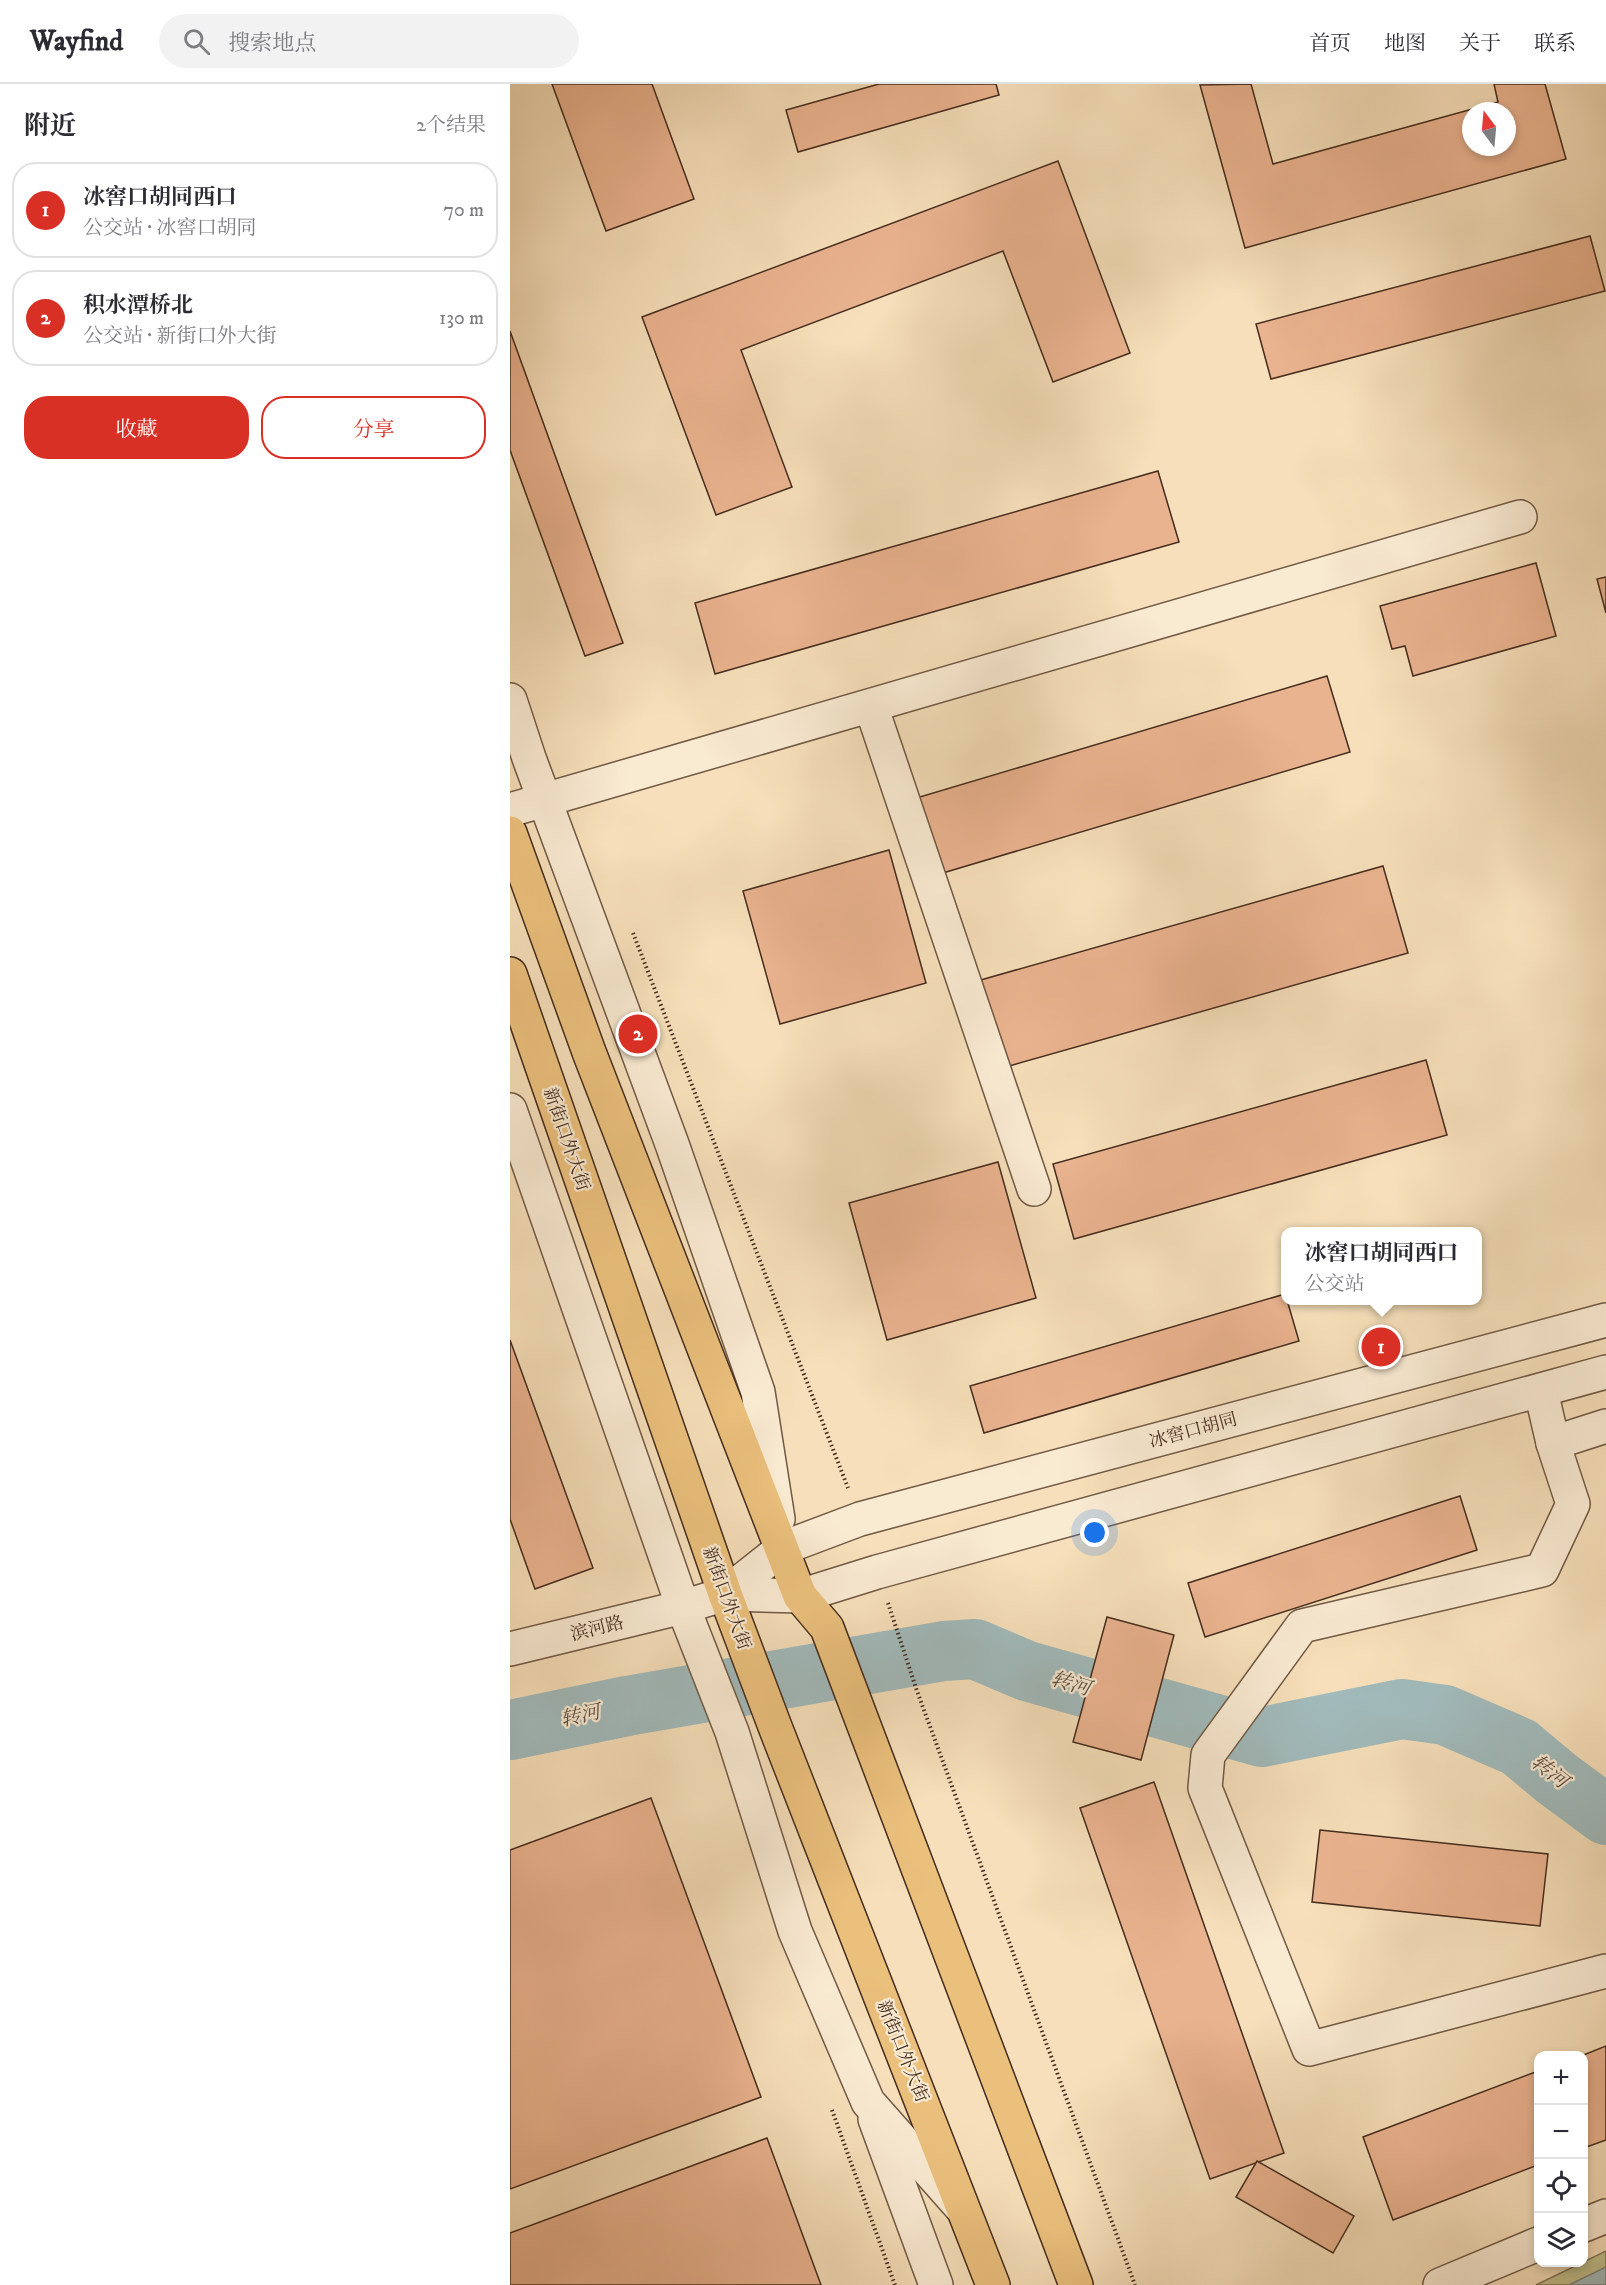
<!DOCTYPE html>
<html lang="zh">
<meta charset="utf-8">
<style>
:root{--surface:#fff;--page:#f2f2f3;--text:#2b2b33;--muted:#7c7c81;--line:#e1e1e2;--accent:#d93025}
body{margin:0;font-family:"IM FELL DW Pica","Noto Serif SC",serif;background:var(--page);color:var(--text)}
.controls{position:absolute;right:18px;bottom:18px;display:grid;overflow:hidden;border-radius:12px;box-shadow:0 3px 9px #0003}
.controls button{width:54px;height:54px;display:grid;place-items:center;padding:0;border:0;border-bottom:2px solid var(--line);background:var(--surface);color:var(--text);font:30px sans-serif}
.compass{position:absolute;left:952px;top:18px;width:54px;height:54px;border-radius:50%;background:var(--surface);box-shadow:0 3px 9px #0003;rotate:344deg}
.you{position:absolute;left:585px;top:1449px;width:21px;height:21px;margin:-15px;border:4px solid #fff;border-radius:50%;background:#1a73e8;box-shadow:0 0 0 9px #1a73e833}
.badge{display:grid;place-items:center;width:39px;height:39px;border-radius:50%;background:var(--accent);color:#fff;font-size:20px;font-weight:700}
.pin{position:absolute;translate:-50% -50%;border:3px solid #fff;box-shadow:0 2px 6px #0006}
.popup{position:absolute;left:771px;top:1143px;width:201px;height:78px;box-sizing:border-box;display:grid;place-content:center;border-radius:12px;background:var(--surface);filter:drop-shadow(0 2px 4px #0005);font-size:20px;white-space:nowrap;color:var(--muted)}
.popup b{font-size:22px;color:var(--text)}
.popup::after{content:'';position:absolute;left:50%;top:100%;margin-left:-12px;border:12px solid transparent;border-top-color:var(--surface)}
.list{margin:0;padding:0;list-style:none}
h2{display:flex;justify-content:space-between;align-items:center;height:78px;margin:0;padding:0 24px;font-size:26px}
h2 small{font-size:20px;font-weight:400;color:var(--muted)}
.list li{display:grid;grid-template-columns:39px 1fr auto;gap:18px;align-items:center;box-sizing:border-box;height:96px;margin:0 12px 12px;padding:0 12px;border:2px solid var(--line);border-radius:24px}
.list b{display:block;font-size:22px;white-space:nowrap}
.list p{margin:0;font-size:20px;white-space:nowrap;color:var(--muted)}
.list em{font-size:20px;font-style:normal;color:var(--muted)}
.actions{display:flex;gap:12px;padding:18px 24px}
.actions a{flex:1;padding:14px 0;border:2px solid var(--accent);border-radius:24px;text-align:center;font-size:21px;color:var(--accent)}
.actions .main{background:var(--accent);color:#fff}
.icon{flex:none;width:33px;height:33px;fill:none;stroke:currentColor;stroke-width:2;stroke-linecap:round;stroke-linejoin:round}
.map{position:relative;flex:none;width:1096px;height:2201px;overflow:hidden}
header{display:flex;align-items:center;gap:36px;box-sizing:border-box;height:84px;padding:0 30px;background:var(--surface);border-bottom:2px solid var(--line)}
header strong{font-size:28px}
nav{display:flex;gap:33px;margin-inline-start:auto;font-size:21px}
.search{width:420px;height:54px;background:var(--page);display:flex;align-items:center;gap:15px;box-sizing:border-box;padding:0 21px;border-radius:33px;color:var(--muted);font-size:22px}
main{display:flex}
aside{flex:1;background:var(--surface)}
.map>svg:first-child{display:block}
.green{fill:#c0c18d;stroke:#827656;stroke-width:1.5}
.water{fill:#a1babb;stroke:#7c817c;stroke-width:1.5}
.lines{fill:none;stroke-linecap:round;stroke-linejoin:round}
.river{stroke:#a1babb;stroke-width:60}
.building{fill:#eab38f;stroke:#452c1e;stroke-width:1.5;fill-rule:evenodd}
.minor-casing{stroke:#715945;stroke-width:36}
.major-casing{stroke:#452c1e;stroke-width:36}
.path{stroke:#452c1e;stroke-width:4;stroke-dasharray:1.5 3;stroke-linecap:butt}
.minor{stroke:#f9ead2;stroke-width:33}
.major{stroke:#ebc07d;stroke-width:33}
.labels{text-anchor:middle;stroke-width:4.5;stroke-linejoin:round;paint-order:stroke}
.street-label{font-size:18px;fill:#452c1e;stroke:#f9ead2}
.water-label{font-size:20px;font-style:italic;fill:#5c5045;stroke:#f9ead2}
</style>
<header>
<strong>Wayfind</strong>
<div class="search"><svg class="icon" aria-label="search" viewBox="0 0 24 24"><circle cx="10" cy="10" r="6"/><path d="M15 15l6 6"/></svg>搜索地点</div>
<nav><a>首页</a><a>地图</a><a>关于</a><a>联系</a></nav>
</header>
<main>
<aside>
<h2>附近<small>2个结果</small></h2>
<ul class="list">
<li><span class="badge">1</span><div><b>冰窖口胡同西口</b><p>公交站 · 冰窖口胡同</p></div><em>70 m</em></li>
<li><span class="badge">2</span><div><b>积水潭桥北</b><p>公交站 · 新街口外大街</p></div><em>130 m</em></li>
</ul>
<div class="actions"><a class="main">收藏</a><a>分享</a></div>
</aside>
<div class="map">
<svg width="1096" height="2201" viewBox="0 0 1096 2201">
<rect width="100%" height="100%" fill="#f6dfba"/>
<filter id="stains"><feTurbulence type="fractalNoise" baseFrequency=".00333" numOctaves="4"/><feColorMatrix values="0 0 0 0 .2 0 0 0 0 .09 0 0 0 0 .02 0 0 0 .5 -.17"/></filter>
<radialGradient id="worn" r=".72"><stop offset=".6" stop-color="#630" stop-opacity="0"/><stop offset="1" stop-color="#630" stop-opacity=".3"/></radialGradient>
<path class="green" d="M1096,2167V2201H1026Z"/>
<path class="water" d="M1096,2183V2201H1059Z"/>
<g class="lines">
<path class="river" d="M0,1646L117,1622L434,1567L465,1565L517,1587L752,1653L892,1625L935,1631L1009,1663L1046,1694L1096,1731"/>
</g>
<g class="building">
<path d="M42,0H142L184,115L96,147Z"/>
<path d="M369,0H486L489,11L288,68L276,26Z"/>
<path d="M741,0L763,80L988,18L984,0H1035L1056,75L735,164L690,1ZM961,27H997V63H961Z"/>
<path d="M548,77L620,269L543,298L493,167L231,266L282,403L206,431L132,233Z"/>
<path d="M1080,152L1095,207L761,295L746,240Z"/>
<path d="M0,247L113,559L75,572L0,366Z"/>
<path d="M648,387L669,458L205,590L185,519Z"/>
<path d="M1026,479L1046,552L903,592L895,562L882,565L870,522Z"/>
<path d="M1096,493V529L1087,495Z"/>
<path d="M817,592L840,668L426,791L403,715Z"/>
<path d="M379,766L416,899L270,940L233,807Z"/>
<path d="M873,782L898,869L485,986L460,899Z"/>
<path d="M916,976L937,1051L564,1155L543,1080Z"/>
<path d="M488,1078L526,1214L377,1256L339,1119Z"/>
<path d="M775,1210V1216H777L789,1257L474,1349L460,1302Z"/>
<path d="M0,1256L83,1484L25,1505L0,1435Z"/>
<path d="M950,1412L967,1466L695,1553L678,1499Z"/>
<path d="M597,1533L664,1551L631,1676L563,1658Z"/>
<path d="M644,1698L774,2069L700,2095L570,1724Z"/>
<path d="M141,1714L251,2013L0,2105V1766Z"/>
<path d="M810,1746L1038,1770L1030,1842L802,1818Z"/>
<path d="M1096,1962V2056L1074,2064V1972H1071Z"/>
<path d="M1028,1987V2081L883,2136L853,2053Z"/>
<path d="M257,2054L311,2201H0V2149Z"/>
<path d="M747,2077L844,2132L823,2169L726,2113Z"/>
</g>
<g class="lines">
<g class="minor-casing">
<g id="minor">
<path d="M0,616L19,674L162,1060L248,1308L268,1435"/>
<path d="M361,622L524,1105"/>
<path d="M0,726L1010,433"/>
<path d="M0,1026L173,1523L222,1648L285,1847L358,2018L451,2123"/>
<path d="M1031,1307L1043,1359L1063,1420L1032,1486L792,1542L698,1671L695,1704L799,1965L1096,1887"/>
<path d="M1043,1359L1096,1342"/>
<path d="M215,1510L273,1464L350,1435L1096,1236"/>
<path d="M0,1565L173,1523L215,1510L290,1512L367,1488L1096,1288"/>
<path d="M365,2035L426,2201"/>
<path d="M1074,2141L1096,2132"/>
<path d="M930,2201L1028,2160"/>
</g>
</g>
<g class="major-casing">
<g id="major">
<path d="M0,749L79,968L290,1512L317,1544L566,2201"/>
<path d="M0,890L215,1510L264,1640L483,2201"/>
</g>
</g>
<g class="path">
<path d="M123,849L338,1404"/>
<path d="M378,1519L407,1607L625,2201"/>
<path d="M322,2026L385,2201"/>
</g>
<use href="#minor" class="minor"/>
<use href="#major" class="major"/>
</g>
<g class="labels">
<g class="street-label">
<text transform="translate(57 1055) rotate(71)" y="6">新街口外大街</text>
<text transform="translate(683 1346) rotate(-15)" y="6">冰窖口胡同</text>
<text transform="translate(217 1514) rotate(70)" y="6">新街口外大街</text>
<text transform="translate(87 1544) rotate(-14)" y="6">滨河路</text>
<text transform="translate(393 1967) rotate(68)" y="6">新街口外大街</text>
</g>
<g class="water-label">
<text transform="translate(561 1599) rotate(16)" y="7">转河</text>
<text transform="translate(70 1631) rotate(-12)" y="7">转河</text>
<text transform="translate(1040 1687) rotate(38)" y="7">转河</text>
</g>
</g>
<rect width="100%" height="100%" filter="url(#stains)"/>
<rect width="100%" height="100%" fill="url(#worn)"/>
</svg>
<div class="controls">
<button>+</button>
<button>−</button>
<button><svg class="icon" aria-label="locate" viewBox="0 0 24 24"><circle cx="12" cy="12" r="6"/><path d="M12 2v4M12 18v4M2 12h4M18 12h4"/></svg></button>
<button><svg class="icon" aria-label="layers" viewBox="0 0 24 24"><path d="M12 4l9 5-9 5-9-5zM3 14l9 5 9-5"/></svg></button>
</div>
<svg class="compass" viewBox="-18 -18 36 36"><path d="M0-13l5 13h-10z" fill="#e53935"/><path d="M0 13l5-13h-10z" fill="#7c7c81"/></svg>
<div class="you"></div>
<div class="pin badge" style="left:871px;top:1263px">1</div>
<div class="popup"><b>冰窖口胡同西口</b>公交站</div>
<div class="pin badge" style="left:128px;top:950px">2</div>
</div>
</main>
